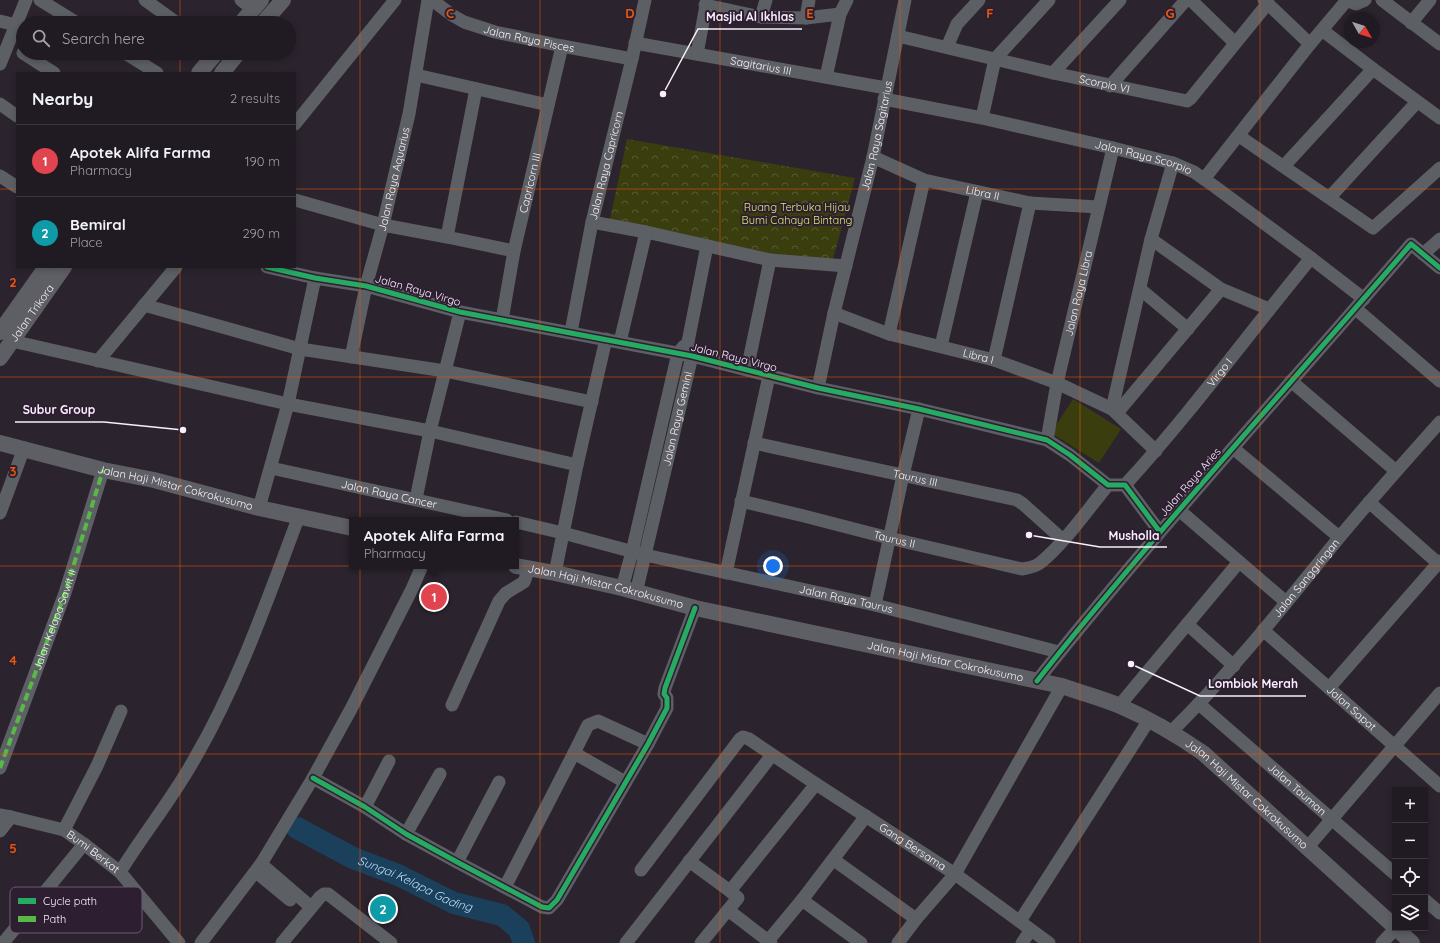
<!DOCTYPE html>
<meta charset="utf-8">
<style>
:root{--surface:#201a22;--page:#2d272f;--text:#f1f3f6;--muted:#a2a1a5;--line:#3d3840;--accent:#2563eb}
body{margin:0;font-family:Quicksand,sans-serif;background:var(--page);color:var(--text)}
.controls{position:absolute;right:12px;bottom:12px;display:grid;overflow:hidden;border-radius:0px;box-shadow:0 2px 6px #0003}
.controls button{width:36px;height:36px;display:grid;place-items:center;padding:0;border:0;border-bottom:1px solid var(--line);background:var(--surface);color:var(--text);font:20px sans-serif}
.compass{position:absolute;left:1344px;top:12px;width:36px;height:36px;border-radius:50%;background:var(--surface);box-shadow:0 2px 6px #0003;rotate:129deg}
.you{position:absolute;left:773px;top:566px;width:14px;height:14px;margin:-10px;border:3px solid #fff;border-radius:50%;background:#1a73e8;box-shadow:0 0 0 6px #1a73e833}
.badge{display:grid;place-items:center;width:26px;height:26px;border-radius:50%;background:var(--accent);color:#fff;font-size:13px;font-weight:700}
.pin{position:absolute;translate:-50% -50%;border:2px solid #fff;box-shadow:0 1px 4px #0006}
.popup{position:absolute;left:349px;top:517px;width:170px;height:52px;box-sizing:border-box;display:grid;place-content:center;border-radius:0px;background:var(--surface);filter:drop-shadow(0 1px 3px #0005);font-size:13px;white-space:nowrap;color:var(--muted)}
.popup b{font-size:15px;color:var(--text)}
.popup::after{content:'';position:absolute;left:50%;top:100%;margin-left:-8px;border:8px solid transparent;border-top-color:var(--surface)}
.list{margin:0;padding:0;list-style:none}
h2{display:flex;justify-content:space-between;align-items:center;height:52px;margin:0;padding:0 16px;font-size:17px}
h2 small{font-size:13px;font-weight:400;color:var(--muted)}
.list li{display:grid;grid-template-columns:26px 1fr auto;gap:12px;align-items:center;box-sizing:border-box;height:72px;padding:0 16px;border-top:1px solid var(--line)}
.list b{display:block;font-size:15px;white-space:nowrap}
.list p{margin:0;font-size:13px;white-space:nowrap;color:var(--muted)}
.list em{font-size:13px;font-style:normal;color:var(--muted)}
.icon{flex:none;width:22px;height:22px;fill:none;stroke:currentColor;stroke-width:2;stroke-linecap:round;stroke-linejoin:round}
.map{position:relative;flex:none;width:1440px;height:943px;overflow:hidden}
.search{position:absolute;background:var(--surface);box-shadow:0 2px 6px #0003;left:16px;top:16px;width:280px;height:44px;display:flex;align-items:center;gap:10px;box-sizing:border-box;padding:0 14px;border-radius:22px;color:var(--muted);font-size:15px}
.panel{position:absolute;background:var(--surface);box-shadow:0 2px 6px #0003;left:16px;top:72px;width:280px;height:196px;border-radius:0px}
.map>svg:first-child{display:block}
.forest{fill:url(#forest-crowns)}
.garden{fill:#3a3e0f}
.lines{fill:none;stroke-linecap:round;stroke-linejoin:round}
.river{stroke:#1a405c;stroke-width:22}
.minor{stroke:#5c5f63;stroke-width:13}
.major{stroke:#5e5f65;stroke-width:16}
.quiet{stroke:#58b947;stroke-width:4;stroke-dasharray:8 4;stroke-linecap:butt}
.cycleway-casing{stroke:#2e1e32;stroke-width:8}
.cycleway{stroke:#26ab63;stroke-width:5}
.grid{fill:none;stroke:#e8590c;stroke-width:1;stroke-opacity:0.55}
.labels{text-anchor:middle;stroke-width:4;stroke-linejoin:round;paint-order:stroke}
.street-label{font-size:11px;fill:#faeffc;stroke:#2e1e32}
.park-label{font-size:11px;fill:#d9e76e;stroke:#2e1e32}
.water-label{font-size:12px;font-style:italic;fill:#b7ddfc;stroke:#2e1e32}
.key{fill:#2e1e32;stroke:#6b5d6f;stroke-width:1}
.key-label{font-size:11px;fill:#faeffc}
.grid-label{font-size:13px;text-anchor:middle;font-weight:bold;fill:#e8590c;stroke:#2e1e32;stroke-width:4;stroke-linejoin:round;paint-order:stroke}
.leader{fill:none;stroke:#faeffc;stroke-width:1.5}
.callout-dot{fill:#faeffc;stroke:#2e1e32;stroke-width:1.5}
.callout-label{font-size:12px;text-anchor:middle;font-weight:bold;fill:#faeffc;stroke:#2e1e32;stroke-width:4;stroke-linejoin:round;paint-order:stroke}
</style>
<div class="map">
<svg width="1440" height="943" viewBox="0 0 1440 943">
<defs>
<pattern id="forest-crowns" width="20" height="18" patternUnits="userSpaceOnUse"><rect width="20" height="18" fill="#3a3e0f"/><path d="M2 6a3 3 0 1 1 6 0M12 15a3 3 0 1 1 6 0" fill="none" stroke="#575a33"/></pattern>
</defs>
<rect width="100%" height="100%" fill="#2b232d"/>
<path class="forest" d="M627,139L855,178L831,267L610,219Z"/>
<path class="garden" d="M1073,399L1121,429L1099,463L1051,433Z"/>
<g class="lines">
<path class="river" id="s1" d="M297,828L353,858L398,875L454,903L502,915L519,929L524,943"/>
<g class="minor">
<path d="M40,0L77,23"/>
<path d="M145,0L177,23"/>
<path d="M241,0L253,9"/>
<path id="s2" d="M432,0L452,15L464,22L495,32L562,46L632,59"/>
<path d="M1191,0L1235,43"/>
<path d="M1264,0L1310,44"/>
<path d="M1346,0L1356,4L1365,0"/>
<path d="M1382,0L1440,44"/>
<path d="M705,5L761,17L806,18L840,14"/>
<path d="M761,17L766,0"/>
<path d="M806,18L809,0"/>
<path d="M0,21L16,25"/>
<path d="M1411,23L1430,0"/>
<path d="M1322,30L1373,69L1440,118"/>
<path id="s3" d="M898,36L1053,73L1187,101L1191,98L1268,3"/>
<path id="s4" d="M635,43L886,88"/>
<path d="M947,47L957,24L979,0"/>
<path d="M23,53L54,73"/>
<path d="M125,53L157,73"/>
<path d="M697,54L707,0"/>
<path d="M0,64L26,0"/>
<path d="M1053,73L1120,0"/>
<path d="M416,75L548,105"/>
<path d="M826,77L840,14L847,0"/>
<path d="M1110,86L1186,0"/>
<path d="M476,89L447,237L514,251"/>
<path id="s5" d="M884,99L982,118L1113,148L1173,163L1194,172L1214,186L1311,258L1364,299"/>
<path d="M0,104L17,116"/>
<path d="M982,118L995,59L1049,0"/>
<path d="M295,124L395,0"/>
<path d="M1239,136L1373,228L1440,168"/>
<path id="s6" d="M873,157L924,180L1030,203L1098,207"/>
<path d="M1284,166L1373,69"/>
<path d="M0,176L17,187"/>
<path d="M1204,179L1310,44L1347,0"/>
<path d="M1330,197L1417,102"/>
<path d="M295,200L383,225L447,237"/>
<path d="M592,222L646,232L770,260L846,266"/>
<path d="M1151,239L1221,289L1269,309"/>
<path d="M1423,254L1440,239"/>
<path d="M267,267L315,278L366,286L460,312L692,356L818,388L919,409L1047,440L1070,455L1108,485H1125L1160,532"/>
<path d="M1140,289L1188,329"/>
<path d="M144,305L300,349L445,371L592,402"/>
<path d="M1356,309L1440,381"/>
<path id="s7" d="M834,313L889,334L994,360L1057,383L1112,409L1156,451"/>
<path id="s8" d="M502,320L514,251L562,46"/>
<path id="s9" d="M571,332L592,222L632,59L645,0"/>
<path d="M889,334L924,180"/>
<path d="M12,341L288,404L430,431L577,465"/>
<path d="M620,342L646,232"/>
<path d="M941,346L977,192"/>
<path id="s10" d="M351,357L366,286L383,225L409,114L428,0"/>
<path d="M994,360L1030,203"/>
<path d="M98,361L176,267"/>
<path d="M747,370L770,260"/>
<path d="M1291,381L1396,471"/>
<path id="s11" d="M818,388L834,313L873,157L905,0"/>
<path d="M1112,409L1151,239L1173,163"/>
<path d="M1117,413L1221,289"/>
<path id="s12" d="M1047,440L1057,383L1113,148"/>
<path id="s13" d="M754,443L1017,500L1023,504L1063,540"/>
<path d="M1233,448L1339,537"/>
<path id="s14" d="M271,468L507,520"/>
<path id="s15" d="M1125,485C1191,413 1249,333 1311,258"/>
<path d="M416,499L430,431L460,312"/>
<path id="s16" d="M741,501L804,516L889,538L1022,569C1029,568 1035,567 1040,563C1064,544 1088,509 1108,485"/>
<path d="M1369,502L1440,565"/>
<path d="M259,508L288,404L315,278"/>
<path d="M1179,510L1286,602"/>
<path d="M0,513L24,448"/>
<path id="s17" d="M516,522L563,533L645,555L875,605L1059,652"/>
<path d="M555,573L577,465L606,339"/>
<path d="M726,573L769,376"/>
<path d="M622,588L632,552L678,353L684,346"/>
<path id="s18" d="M636,593L692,356L688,342L707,246"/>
<path d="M875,605L903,475L919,409"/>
<path d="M1187,624L1234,666"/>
<path id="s19" d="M1263,630L1440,786"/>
<path d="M1037,681C1068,641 1101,602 1133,564C1224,456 1319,351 1411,244L1440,268"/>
<path d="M1329,688L1440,561"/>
<path id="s20" d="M1199,704L1395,874"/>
<path d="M452,705L499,601L506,593L524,582L529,568"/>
<path d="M1119,706L1239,562"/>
<path id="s21" d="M1171,732C1232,672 1284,605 1338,539C1371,499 1406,460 1440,422"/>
<path d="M574,753L625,782"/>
<path d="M0,768L65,593L103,470"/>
<path d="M313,778L365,807L406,834L457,862L542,907L549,908L557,900L648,744L667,708V698L664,694L665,688L695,608"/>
<path d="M365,807L389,761"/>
<path id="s22" d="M0,815L11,817L64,830L84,844L120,872L179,943"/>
<path d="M64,830L97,766L121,711"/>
<path d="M0,831L11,817"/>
<path d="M406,834L440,774"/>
<path d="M1307,848L1440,693"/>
<path d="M834,860L916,919"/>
<path d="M689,861L730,891"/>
<path d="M457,862L499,782"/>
<path d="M261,864L311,907"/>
<path id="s23" d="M641,870L740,739L743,737L749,739L816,784L955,874L1049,943"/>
<path d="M120,872C144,833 173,798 195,758C239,682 268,598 299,516"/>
<path d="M256,872L290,900"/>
<path d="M505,887L574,753L588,725L598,721L648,744"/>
<path d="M802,900L861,943"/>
<path d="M1425,900L1440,913"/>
<path d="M1020,921L1149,720"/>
<path d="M768,941L802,900L866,816"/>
<path d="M3,943L84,844"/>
<path d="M201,943L261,864L313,778L351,709L412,589L422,566"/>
<path d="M282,943L320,897L324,894H328L391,943"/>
<path d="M626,943L772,755"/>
<path d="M701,943L728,910"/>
<path d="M771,943L728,910L738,898L730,891L816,784"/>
<path d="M898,943L916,919L955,874L1062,686"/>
<path d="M1022,943L1030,931"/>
<path d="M1382,943L1396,928"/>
</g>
<g class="major">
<path d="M241,23L261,0"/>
<path d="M263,23L283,0"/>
<path d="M199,73L216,53"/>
<path d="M222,73L238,53"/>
<path d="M0,332L46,267"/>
<path id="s24" d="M0,358L64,267"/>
<path id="s25" d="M0,443L103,470L154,480L259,508L352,528"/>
<path id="s26" d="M516,566L555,573L622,588L695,608L1062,686C1081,693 1101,698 1120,706C1150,719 1177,735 1203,753L1395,927"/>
<path d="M1396,928L1412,943"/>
</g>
<path class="quiet" id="s27" d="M0,768L65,593L103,470"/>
<g class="cycleway-casing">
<g id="cycleway">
<path d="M267,267L315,278L366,286L460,312L692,356L818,388L919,409L1047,440L1070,455L1108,485H1125L1160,532"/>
<path d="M1037,681C1068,641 1101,602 1133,564C1224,456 1319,351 1411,244L1440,268"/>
<path d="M313,778L365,807L406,834L457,862L542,907L549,908L557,900L648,744L667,708V698L664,694L665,688L695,608"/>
</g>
</g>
<use href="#cycleway" class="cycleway"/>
</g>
<path class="grid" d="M180,0V23M360,0V943M540,0V943M720,0V943M900,0V943M1080,0V943M1260,0V943M180,53V73M0,189H17M295,189H1440M180,267V943M0,377H1440M0,566H1440M0,754H1440"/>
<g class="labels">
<g class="street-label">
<text dy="4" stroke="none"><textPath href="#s2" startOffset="106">Jalan Raya Pisces</textPath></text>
<text dy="4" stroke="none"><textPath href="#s4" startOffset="128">Sagitarius III</textPath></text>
<text dy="4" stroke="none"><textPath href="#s3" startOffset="212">Scorpio VI</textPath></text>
<text dy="4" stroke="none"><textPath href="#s11" startOffset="259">Jalan Raya Sagitarius</textPath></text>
<text dy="4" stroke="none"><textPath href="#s5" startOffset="266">Jalan Raya Scorpio</textPath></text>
<text dy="4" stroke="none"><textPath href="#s9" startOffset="170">Jalan Raya Capricorn</textPath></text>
<text dy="4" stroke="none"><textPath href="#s10" startOffset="183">Jalan Raya Aquarius</textPath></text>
<text dy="4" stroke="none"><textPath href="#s8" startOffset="140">Capricorn III</textPath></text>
<text dy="4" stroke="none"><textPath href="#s6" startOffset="116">Libra II</textPath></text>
<text transform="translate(418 290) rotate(16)" y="4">Jalan Raya Virgo</text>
<text dy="4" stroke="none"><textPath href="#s12" startOffset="150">Jalan Raya Libra</textPath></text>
<text dy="4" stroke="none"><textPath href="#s24" startOffset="55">Jalan Trikora</textPath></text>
<text dy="4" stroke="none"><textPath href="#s7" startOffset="151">Libra I</textPath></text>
<text transform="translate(734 357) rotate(14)" y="4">Jalan Raya Virgo</text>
<text dy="4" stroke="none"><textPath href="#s15" startOffset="147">Virgo I</textPath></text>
<text dy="4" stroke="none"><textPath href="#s18" startOffset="179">Jalan Raya Gemini</textPath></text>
<text dy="4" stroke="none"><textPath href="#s13" startOffset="165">Taurus III</textPath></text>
<text transform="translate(1190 482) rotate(-49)" y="4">Jalan Raya Aries</text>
<text dy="4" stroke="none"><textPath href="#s25" startOffset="181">Jalan Haji Mistar Cokrokusumo</textPath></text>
<text dy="4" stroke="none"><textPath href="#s14" startOffset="121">Jalan Raya Cancer</textPath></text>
<text dy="4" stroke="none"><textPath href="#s16" startOffset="158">Taurus II</textPath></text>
<text dy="4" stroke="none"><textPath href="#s21" startOffset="205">Jalan Sanggringan</textPath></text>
<text dy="4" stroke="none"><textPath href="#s26" startOffset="92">Jalan Haji Mistar Cokrokusumo</textPath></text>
<text dy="4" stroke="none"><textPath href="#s17" startOffset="339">Jalan Raya Taurus</textPath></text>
<text dy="4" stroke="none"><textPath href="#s27" startOffset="158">Jalan Kelapa Sawit II</textPath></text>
<text dy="4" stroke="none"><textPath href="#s26" startOffset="440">Jalan Haji Mistar Cokrokusumo</textPath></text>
<text dy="4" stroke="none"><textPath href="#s19" startOffset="118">Jalan Sapat</textPath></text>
<text dy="4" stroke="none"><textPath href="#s20" startOffset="130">Jalan Tauman</textPath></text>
<text dy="4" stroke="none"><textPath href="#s26" startOffset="776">Jalan Haji Mistar Cokrokusumo</textPath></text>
<text dy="4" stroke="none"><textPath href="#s23" startOffset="370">Gang Bersama</textPath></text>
<text dy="4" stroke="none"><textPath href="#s22" startOffset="102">Bumi Berkat</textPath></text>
</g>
<g class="park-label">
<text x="797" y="211">Ruang Terbuka Hijau<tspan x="797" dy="13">Bumi Cahaya Bintang</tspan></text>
</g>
<g class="water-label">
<text dy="4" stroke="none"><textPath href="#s1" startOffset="131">Sungai Kelapa Gading</textPath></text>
</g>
</g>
<rect x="10" y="887" width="132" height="46" rx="6" class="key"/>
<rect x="18" y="898" width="18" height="6" fill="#26ab63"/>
<rect x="18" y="916" width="18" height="6" fill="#58b947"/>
<g class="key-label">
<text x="43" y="905">Cycle path</text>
<text x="43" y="923">Path</text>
</g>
<g class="grid-label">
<text x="450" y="18">C</text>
<text x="630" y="18">D</text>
<text x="810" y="18">E</text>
<text x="990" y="18">F</text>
<text x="1170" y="18">G</text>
<text x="13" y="287">2</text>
<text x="13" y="476">3</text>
<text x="13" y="665">4</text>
<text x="13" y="853">5</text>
</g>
<path class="leader" d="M663 94L698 29H802M183 430L104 422H15M1029 535L1100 547H1167M1131 664L1200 696H1306"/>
<g class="callout-dot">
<circle cx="663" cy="94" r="4"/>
<circle cx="183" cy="430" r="4"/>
<circle cx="1029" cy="535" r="4"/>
<circle cx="1131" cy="664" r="4"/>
</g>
<g class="callout-label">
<text x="750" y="21">Masjid Al Ikhlas</text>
<text x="59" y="414">Subur Group</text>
<text x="1134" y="540">Musholla</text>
<text x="1253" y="688">Lombiok Merah</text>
</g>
</svg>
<div class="controls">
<button>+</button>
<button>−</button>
<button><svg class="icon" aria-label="locate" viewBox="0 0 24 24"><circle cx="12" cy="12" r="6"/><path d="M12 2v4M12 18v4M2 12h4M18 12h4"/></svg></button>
<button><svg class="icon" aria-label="layers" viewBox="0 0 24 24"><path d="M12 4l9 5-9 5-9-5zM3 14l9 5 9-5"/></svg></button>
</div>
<svg class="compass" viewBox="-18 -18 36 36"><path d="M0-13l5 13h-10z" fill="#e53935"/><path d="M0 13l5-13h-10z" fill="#a2a1a5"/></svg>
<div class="you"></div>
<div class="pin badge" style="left:434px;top:597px;background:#e0444e">1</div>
<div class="popup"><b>Apotek Alifa Farma</b>Pharmacy</div>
<div class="pin badge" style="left:383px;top:909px;background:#0f9aa8">2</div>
<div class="search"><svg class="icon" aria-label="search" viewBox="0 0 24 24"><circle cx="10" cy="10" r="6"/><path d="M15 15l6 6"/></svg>Search here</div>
<section class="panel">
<h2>Nearby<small>2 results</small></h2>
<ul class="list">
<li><span class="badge" style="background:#e0444e">1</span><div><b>Apotek Alifa Farma</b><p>Pharmacy</p></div><em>190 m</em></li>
<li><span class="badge" style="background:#0f9aa8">2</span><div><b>Bemiral</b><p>Place</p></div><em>290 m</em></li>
</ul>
</section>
</div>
